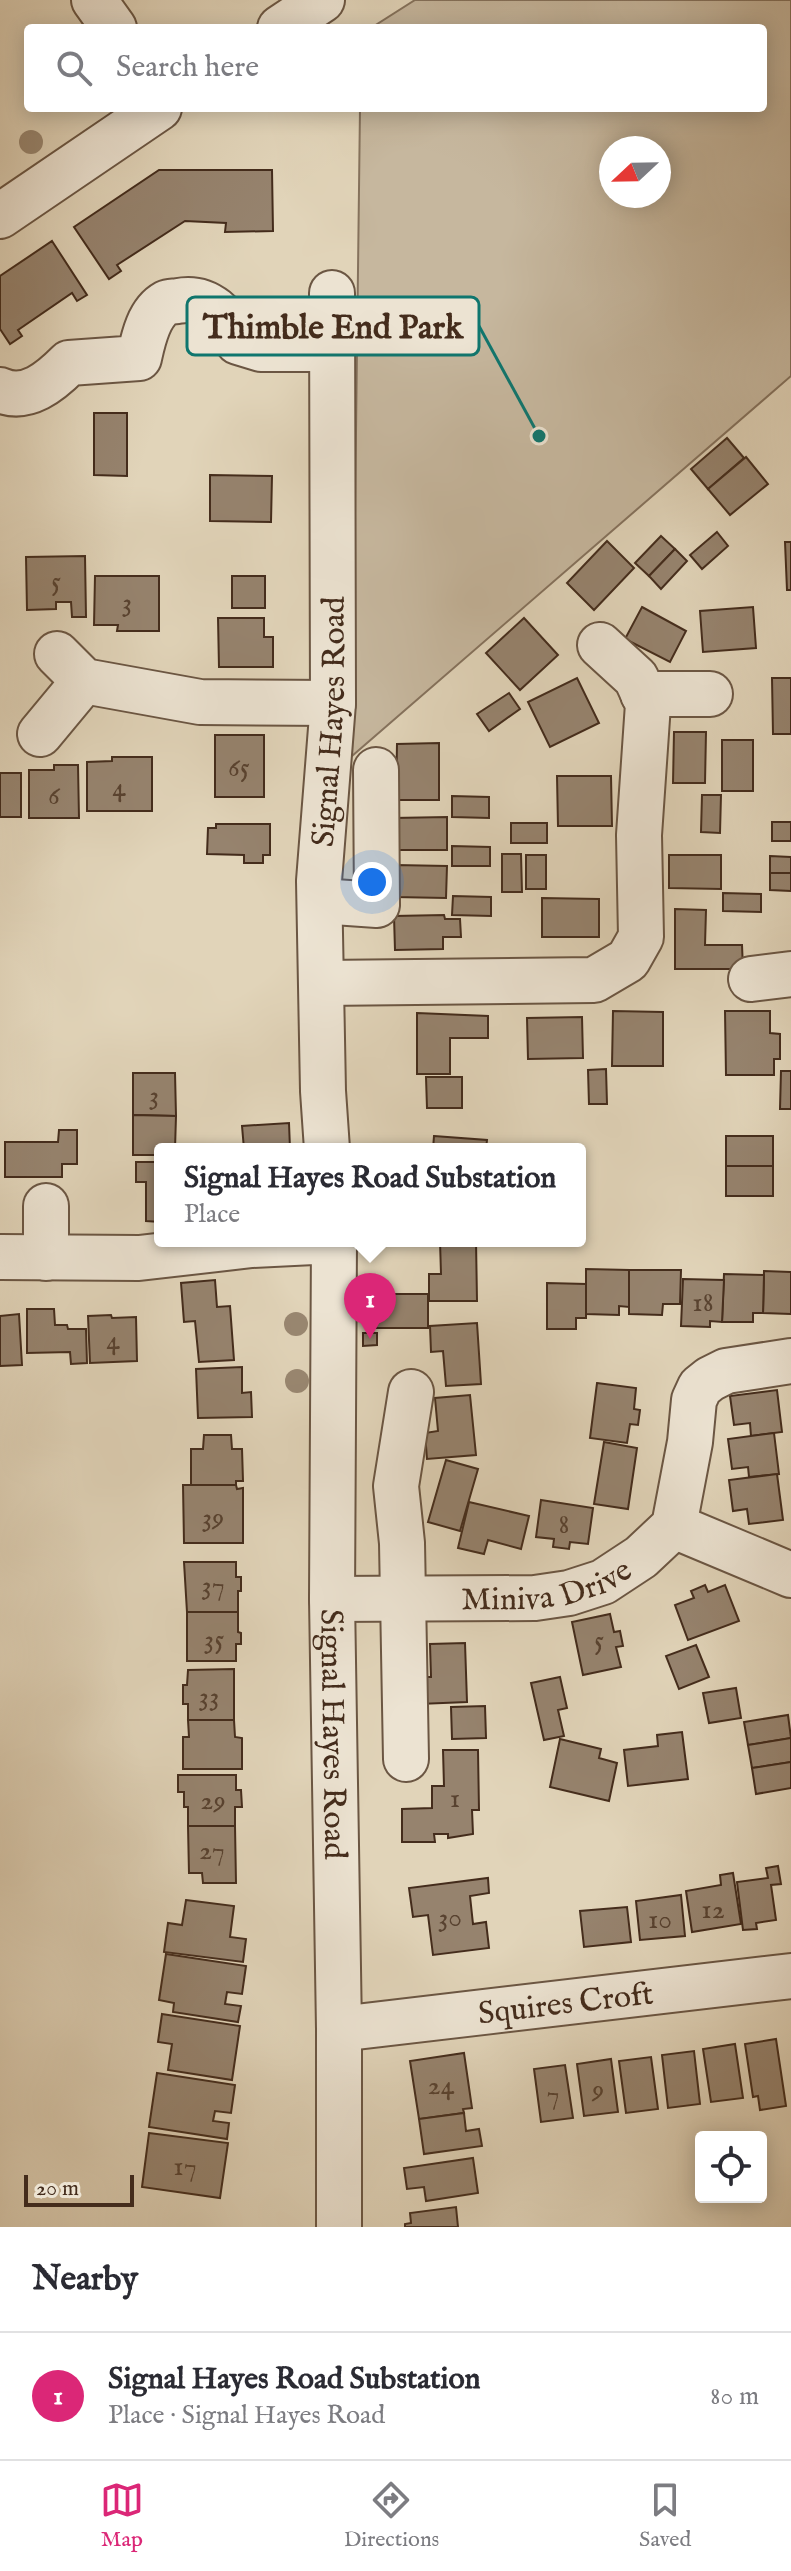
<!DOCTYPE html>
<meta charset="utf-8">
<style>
:root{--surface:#fff;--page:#f7f7f7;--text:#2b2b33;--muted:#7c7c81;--line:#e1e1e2;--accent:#db2777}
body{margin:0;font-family:"IM FELL English",serif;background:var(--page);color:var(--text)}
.controls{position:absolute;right:24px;bottom:24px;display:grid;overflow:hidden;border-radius:8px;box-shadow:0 4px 20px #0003}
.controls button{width:72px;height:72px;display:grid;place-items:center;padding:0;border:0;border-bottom:2px solid var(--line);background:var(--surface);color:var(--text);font:40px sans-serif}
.compass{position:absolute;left:599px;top:136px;width:72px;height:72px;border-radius:50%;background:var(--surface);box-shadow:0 4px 20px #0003;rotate:248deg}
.scale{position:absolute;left:24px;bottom:20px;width:110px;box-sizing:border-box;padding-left:8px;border:4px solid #442c1c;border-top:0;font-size:22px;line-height:28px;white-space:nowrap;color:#442c1c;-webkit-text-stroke:6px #ece3d2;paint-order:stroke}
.you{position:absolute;left:372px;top:882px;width:28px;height:28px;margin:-20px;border:6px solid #fff;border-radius:50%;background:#1a73e8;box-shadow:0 0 0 12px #1a73e833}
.badge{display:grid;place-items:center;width:52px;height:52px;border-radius:50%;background:var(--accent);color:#fff;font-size:26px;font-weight:700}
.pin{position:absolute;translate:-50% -66px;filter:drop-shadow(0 2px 4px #0008)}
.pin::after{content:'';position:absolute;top:42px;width:28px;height:24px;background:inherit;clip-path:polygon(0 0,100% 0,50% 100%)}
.popup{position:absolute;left:154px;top:1143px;width:432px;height:104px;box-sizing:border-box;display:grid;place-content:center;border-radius:8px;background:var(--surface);filter:drop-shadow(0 2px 6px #0005);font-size:26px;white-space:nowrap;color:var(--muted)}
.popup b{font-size:30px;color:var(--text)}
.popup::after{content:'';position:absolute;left:50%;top:100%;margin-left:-16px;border:16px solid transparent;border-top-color:var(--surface)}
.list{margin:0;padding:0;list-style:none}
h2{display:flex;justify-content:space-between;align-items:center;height:104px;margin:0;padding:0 32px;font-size:34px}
h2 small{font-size:26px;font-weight:400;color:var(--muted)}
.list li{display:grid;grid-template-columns:52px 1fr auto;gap:24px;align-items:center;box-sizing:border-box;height:128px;padding:0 32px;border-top:2px solid var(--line)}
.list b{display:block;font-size:30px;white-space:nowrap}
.list p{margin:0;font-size:26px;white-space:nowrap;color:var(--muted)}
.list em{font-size:26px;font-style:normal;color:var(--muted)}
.icon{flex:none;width:44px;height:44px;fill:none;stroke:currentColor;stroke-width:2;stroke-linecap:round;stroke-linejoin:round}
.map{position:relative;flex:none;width:791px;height:2227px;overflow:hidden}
.search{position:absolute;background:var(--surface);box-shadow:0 4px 20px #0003;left:24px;right:24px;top:24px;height:88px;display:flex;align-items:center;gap:20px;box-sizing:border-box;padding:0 28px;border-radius:8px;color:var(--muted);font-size:30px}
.sheet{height:232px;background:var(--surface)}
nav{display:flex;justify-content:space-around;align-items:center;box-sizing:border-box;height:112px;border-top:2px solid var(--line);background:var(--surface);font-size:22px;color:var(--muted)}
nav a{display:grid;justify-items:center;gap:4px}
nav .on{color:var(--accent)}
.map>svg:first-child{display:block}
.green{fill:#c6b79e;stroke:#85725d;stroke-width:2;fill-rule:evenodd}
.building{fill:#96836e;stroke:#442c1c;stroke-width:2}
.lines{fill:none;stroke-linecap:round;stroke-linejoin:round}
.minor-casing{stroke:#6b5643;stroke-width:48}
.minor{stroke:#ece3d2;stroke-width:44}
.tree{fill:#998771}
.labels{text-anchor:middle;stroke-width:8;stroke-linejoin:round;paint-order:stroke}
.number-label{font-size:28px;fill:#584230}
.street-label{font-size:32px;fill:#442c1c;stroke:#ece3d2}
.leader{fill:none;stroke:#0f766e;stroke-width:3}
.callout-dot{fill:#0f766e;stroke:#ece3d2;stroke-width:3}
.callout{fill:#ece3d2;stroke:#0f766e;stroke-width:3}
.callout-label{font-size:34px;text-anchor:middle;font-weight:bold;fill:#442c1c}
</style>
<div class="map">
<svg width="791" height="2227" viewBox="0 0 791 2227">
<rect width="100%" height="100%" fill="#e1d4b9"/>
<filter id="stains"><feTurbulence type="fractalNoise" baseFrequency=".0025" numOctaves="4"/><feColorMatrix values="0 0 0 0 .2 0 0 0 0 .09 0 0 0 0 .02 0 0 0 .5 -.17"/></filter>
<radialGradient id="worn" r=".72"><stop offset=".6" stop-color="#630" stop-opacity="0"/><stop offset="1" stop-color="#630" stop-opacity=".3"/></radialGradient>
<path class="green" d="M415,0H791V376L352,756L360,108H763V28H371ZM611,148H659V196H611Z"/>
<g class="building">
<path d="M159,170H272L273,231L225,232L226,223L185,221L117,265L121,271L109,279L74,227Z"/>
<path d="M52,241L87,295L77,301L72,293L18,330L22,336L10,344L0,329V276Z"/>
<path d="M94,413H127V476L94,475Z"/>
<path d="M727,438L744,458L708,489L691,469Z"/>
<path d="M746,457L768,484L730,515L708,489Z"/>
<path d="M210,475L272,476L271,522L210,521Z"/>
<path d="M717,532L728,546L702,569L690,555Z"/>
<path d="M661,536L675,549L649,576L635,563Z"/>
<path d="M607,541L634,568L594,610L567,583Z"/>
<path d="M785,542H791V590H787Z"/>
<path d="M675,549L687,561L661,589L649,576Z"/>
<path d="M85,556L86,617H72L71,602H56V609L27,610L26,557Z"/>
<path d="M95,576H159V631H117L118,625H94Z"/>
<rect x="232" y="576" width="33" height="32"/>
<path d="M642,607L686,631L670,662L625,639Z"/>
<path d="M753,607L756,648L703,652L700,611Z"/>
<path d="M218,618H264V637H273V667H219Z"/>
<path d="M524,618L558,655L520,690L486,653Z"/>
<path d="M577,678L599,723L550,747L528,702Z"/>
<path d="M772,678H791V734H773Z"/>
<path d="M509,693L520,709L489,731L477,714Z"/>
<path d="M674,732H706L705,783H673Z"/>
<rect x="215" y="735" width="49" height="62"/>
<rect x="722" y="740" width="31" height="51"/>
<path d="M439,743V800H396L397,744Z"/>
<path d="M112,757H152V811H87V762L112,761Z"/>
<path d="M54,765H78L79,818H29V770H54Z"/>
<rect x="0" y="773" width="21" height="44"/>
<path d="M557,776H611L612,826H558Z"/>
<path d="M702,795H721L720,833L701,832Z"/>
<path d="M452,796L489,797V818L452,817Z"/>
<path d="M447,817V850H394L393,818Z"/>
<rect x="772" y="822" width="19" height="19"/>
<rect x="511" y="823" width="36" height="20"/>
<path d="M216,824H270V855H263V863H244V855L207,854L208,828H216Z"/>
<path d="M452,846L490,847V866H452Z"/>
<path d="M502,854H521L522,892H502Z"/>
<rect x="526" y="855" width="20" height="34"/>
<path d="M669,855H721V889L669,888Z"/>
<path d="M770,856L791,857V873H770Z"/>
<path d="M395,865L447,866L446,898L394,897Z"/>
<path d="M770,873H791V891L770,890Z"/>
<path d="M723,893L761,894V912L723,911Z"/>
<path d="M453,896L491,897V916L452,915Z"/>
<path d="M542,898L599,899V937H542Z"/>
<path d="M675,909L706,910L705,945H742L743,969H675Z"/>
<path d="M444,915L445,919H460L461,937H443V949L395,950L394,916Z"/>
<path d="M613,1011L663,1012V1066H612Z"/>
<path d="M725,1011H770V1033L780,1034V1059H774V1075H726Z"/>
<path d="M417,1013L488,1016V1038H450V1074H417Z"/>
<path d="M582,1017L583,1058L528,1059L527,1018Z"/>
<path d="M606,1069L607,1104H589L588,1070Z"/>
<path d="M781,1071H791V1109H780Z"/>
<path d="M133,1073H175L176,1116L133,1115Z"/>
<path d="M426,1077H462V1108H427Z"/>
<path d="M133,1115L176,1116L175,1149H160V1155H133Z"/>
<path d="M289,1123L290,1149H244L242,1126Z"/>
<path d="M59,1130H77V1164H62V1177H5V1142H58Z"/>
<path d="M434,1136L487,1140L486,1149H433Z"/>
<rect x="726" y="1136" width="47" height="30"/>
<path d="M136,1162H160V1222L146,1221V1182H136Z"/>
<rect x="726" y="1166" width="47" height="30"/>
<path d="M440,1241H476L477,1301H429V1274H441Z"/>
<path d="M586,1269L629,1270V1307L619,1306V1315L586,1314Z"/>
<path d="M629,1270H681L680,1304H663L662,1315L629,1314Z"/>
<path d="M764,1271L791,1272V1314L763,1313Z"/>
<path d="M724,1274L764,1275L763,1313H753V1322H722Z"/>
<path d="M683,1279L724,1280L722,1322L710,1321V1327L681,1326Z"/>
<path d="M215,1280L217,1307L230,1306L234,1360L199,1362L195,1321L184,1322L181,1283Z"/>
<path d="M547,1283L586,1284V1318H576V1329H547Z"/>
<rect x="369" y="1294" width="59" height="34"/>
<path d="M27,1309H54L55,1325H67L68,1329H86L87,1363L71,1364L70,1352L27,1353Z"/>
<path d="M19,1314L22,1365L0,1366V1316Z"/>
<path d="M111,1315L112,1318L136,1317L137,1361L90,1363L88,1316Z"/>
<path d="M477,1323L481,1384L446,1386L443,1351L431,1352L430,1326Z"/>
<path d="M363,1333H377V1345L363,1346Z"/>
<path d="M242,1367V1393L251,1392L252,1417L198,1418L196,1369Z"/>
<path d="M597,1383L636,1388L634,1409L640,1410L638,1425L630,1424L627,1443L590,1438Z"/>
<path d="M777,1390L782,1432L751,1436L750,1423L734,1425L730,1396Z"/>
<path d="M470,1395L476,1455L427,1459L425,1433L438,1431L435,1398Z"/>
<path d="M774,1433L779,1474L749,1477L748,1467L732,1469L728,1439Z"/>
<path d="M204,1435H231L232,1449H242L243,1481H236V1485H191V1449H203Z"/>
<path d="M604,1442L637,1448L628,1509L594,1504Z"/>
<path d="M446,1460L478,1469L460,1531L428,1522Z"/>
<path d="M777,1474L783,1520L749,1524L747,1509L733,1511L729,1480Z"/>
<path d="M183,1485H236L237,1489L243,1488V1543H184Z"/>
<path d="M541,1500L593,1508L588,1544L570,1542L569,1549L553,1547L554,1539L536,1537Z"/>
<path d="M469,1502L529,1516L521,1549L488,1540L484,1554L458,1548Z"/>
<path d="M184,1562H236V1577H241V1591H238V1612H187Z"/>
<path d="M705,1585L708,1592L725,1585L739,1621L688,1640L675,1605L694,1598L691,1591Z"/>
<path d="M187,1612H238V1632L241,1633V1644H236V1661H187Z"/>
<path d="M610,1614L614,1632L620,1631L623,1646L616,1647L621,1667L583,1675L572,1622Z"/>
<path d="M465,1643L467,1702L419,1704L418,1677H431L430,1644Z"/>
<path d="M696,1645L709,1677L679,1689L666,1656Z"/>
<path d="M234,1669V1720H188V1704H183V1685H187L188,1670Z"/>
<path d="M560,1677L567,1708L558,1710L564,1736L544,1740L531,1683Z"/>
<path d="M736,1688L741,1718L709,1723L703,1693Z"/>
<path d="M485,1706L486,1738L452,1739L451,1707Z"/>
<path d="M788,1715L791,1738L748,1745L744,1722Z"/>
<path d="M188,1720H234L235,1737L242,1738V1769H183V1737H189Z"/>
<path d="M682,1732L688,1779L628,1786L624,1750L658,1746L657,1735Z"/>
<path d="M791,1738V1762L752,1768L748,1745Z"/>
<path d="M560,1739L601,1749L599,1758L617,1763L609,1801L550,1787Z"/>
<path d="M443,1750H478L479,1810H472L473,1834L448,1838V1834H434L435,1842H402V1809L432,1808V1786H444Z"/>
<path d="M791,1762V1788L756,1794L752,1768Z"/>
<path d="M178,1775H236V1790H241L242,1807H235V1826H188V1807H184V1792H178Z"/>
<path d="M188,1826H235L236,1883H203L202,1873H189Z"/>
<path d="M778,1866L781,1884L771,1885L776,1920L756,1923L757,1929L743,1930L737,1882L768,1878L766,1868Z"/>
<path d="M733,1873L741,1924L692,1932L686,1891L721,1885L720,1875Z"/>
<path d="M488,1878L489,1893L470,1896L473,1924L486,1922L489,1948L433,1955L428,1915L413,1917L409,1888Z"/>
<path d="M681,1895L685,1936L640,1940L636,1901Z"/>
<path d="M186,1900L234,1906L230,1937L246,1939L243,1962L164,1952L168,1923L182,1925Z"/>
<path d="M627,1907L631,1942L584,1947L580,1911Z"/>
<path d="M166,1954L246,1966L242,1994L227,1992L225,2004L241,2006L238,2022L173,2012L174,2003L159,2000Z"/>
<path d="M162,2014L240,2026L232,2080L168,2070L172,2044L158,2042Z"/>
<path d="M776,2039L786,2106L760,2110L758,2096L753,2097L745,2044Z"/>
<path d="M735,2044L743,2098L711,2102L703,2049Z"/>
<path d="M694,2051L700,2104L668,2108L662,2055Z"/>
<path d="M464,2053L472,2108L463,2109L464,2113L419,2119L410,2061Z"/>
<path d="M651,2057L658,2109L626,2113L619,2061Z"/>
<path d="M611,2059L618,2112L584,2116L577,2064Z"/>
<path d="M565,2065L573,2118L541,2122L534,2069Z"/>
<path d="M157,2073L235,2085L231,2113L215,2111L213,2121L229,2123L227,2139L149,2127Z"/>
<path d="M464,2113L466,2131L479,2129L482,2146L424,2154L419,2119Z"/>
<path d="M149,2133L228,2143L220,2198L142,2187Z"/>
<path d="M473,2158L478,2193L426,2201L424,2187L407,2189L404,2168Z"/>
<path d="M456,2207L458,2227H405V2224L411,2223L410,2213Z"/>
</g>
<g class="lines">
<g class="minor-casing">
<g id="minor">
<path d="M94,0L114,28"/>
<path d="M280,28L322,0"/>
<path d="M0,216L159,108"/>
<path d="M0,390C27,402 51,381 69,363L139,358C143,340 148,313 166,303C170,301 174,302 178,301C208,295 228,317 238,342L261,349H331"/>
<path d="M57,654L84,681L200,702L333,703"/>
<path d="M643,694H710"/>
<path d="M40,734L84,681"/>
<path d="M320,901L377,905L376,770"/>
<path d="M751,979L791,974"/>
<path d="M322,983L594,980L628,960L641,937L639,835L648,704L636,678L600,645"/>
<path id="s1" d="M327,1149L323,1091L319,881L333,703L332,293"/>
<path id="s2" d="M0,1257L139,1258L252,1245L334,1241L332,1599L339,2029V2227"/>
<path d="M46,1258V1206"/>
<path d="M674,1526L791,1575"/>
<path id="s3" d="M332,1599L535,1598L569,1593L603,1582L641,1557L674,1526L690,1442L694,1400L700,1387L710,1379L726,1371L791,1361"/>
<path d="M406,1759L402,1543L396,1486L411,1392"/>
<path id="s4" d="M339,2029L791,1976"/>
</g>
</g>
<use href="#minor" class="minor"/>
</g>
<g class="tree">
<circle cx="31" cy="142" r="12"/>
<circle cx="296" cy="1324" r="12"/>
<circle cx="297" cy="1381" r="12"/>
</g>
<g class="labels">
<g class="number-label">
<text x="56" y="590">5</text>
<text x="127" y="611">3</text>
<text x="239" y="776">65</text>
<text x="119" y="796">4</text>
<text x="54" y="804">6</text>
<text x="154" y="1104">3</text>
<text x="703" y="1311">18</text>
<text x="113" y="1349">4</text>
<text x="213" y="1526">39</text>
<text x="564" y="1533">8</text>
<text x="213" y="1594">37</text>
<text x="214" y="1648">35</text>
<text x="599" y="1649">5</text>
<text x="209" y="1705">33</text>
<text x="455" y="1807">1</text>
<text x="213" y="1809">29</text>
<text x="212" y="1859">27</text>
<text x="713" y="1918">12</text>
<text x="450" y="1926">30</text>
<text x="660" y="1928">10</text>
<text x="441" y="2094">24</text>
<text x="598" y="2098">9</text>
<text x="553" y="2103">7</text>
<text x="185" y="2175">17</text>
</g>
<g class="street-label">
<text dy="11" stroke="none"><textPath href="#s1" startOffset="428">Signal Hayes Road</textPath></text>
<text dy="11" stroke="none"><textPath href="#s3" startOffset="216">Miniva Drive</textPath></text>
<text dy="11" stroke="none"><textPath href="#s2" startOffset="828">Signal Hayes Road</textPath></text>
<text dy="11" stroke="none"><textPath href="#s4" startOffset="228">Squires Croft</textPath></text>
</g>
</g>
<path class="leader" d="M539 436L479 326"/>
<circle class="callout-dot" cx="539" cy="436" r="8"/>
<rect class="callout" x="187" y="297" width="292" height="58" rx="8"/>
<g class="callout-label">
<text x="333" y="338">Thimble End Park</text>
</g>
<rect width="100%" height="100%" filter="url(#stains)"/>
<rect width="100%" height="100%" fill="url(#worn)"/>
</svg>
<div class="controls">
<button><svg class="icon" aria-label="locate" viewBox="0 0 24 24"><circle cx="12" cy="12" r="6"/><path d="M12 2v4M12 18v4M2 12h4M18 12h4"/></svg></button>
</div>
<svg class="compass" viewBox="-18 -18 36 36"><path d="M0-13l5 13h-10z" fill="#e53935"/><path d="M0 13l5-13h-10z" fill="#7c7c81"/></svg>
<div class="scale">20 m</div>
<div class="you"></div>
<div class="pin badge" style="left:370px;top:1339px">1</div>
<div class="popup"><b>Signal Hayes Road Substation</b>Place</div>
<div class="search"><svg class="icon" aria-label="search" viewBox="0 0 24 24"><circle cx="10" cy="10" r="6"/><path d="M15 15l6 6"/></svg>Search here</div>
</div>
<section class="sheet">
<h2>Nearby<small></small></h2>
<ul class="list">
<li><span class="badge">1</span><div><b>Signal Hayes Road Substation</b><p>Place · Signal Hayes Road</p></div><em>80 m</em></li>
</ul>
</section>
<nav>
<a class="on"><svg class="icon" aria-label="map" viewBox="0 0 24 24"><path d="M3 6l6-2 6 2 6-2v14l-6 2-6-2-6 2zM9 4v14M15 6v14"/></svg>Map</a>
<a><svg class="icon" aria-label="directions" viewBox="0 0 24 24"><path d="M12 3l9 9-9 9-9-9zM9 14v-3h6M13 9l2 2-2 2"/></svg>Directions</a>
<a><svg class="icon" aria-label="saved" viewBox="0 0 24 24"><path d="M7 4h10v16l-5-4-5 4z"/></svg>Saved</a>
</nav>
